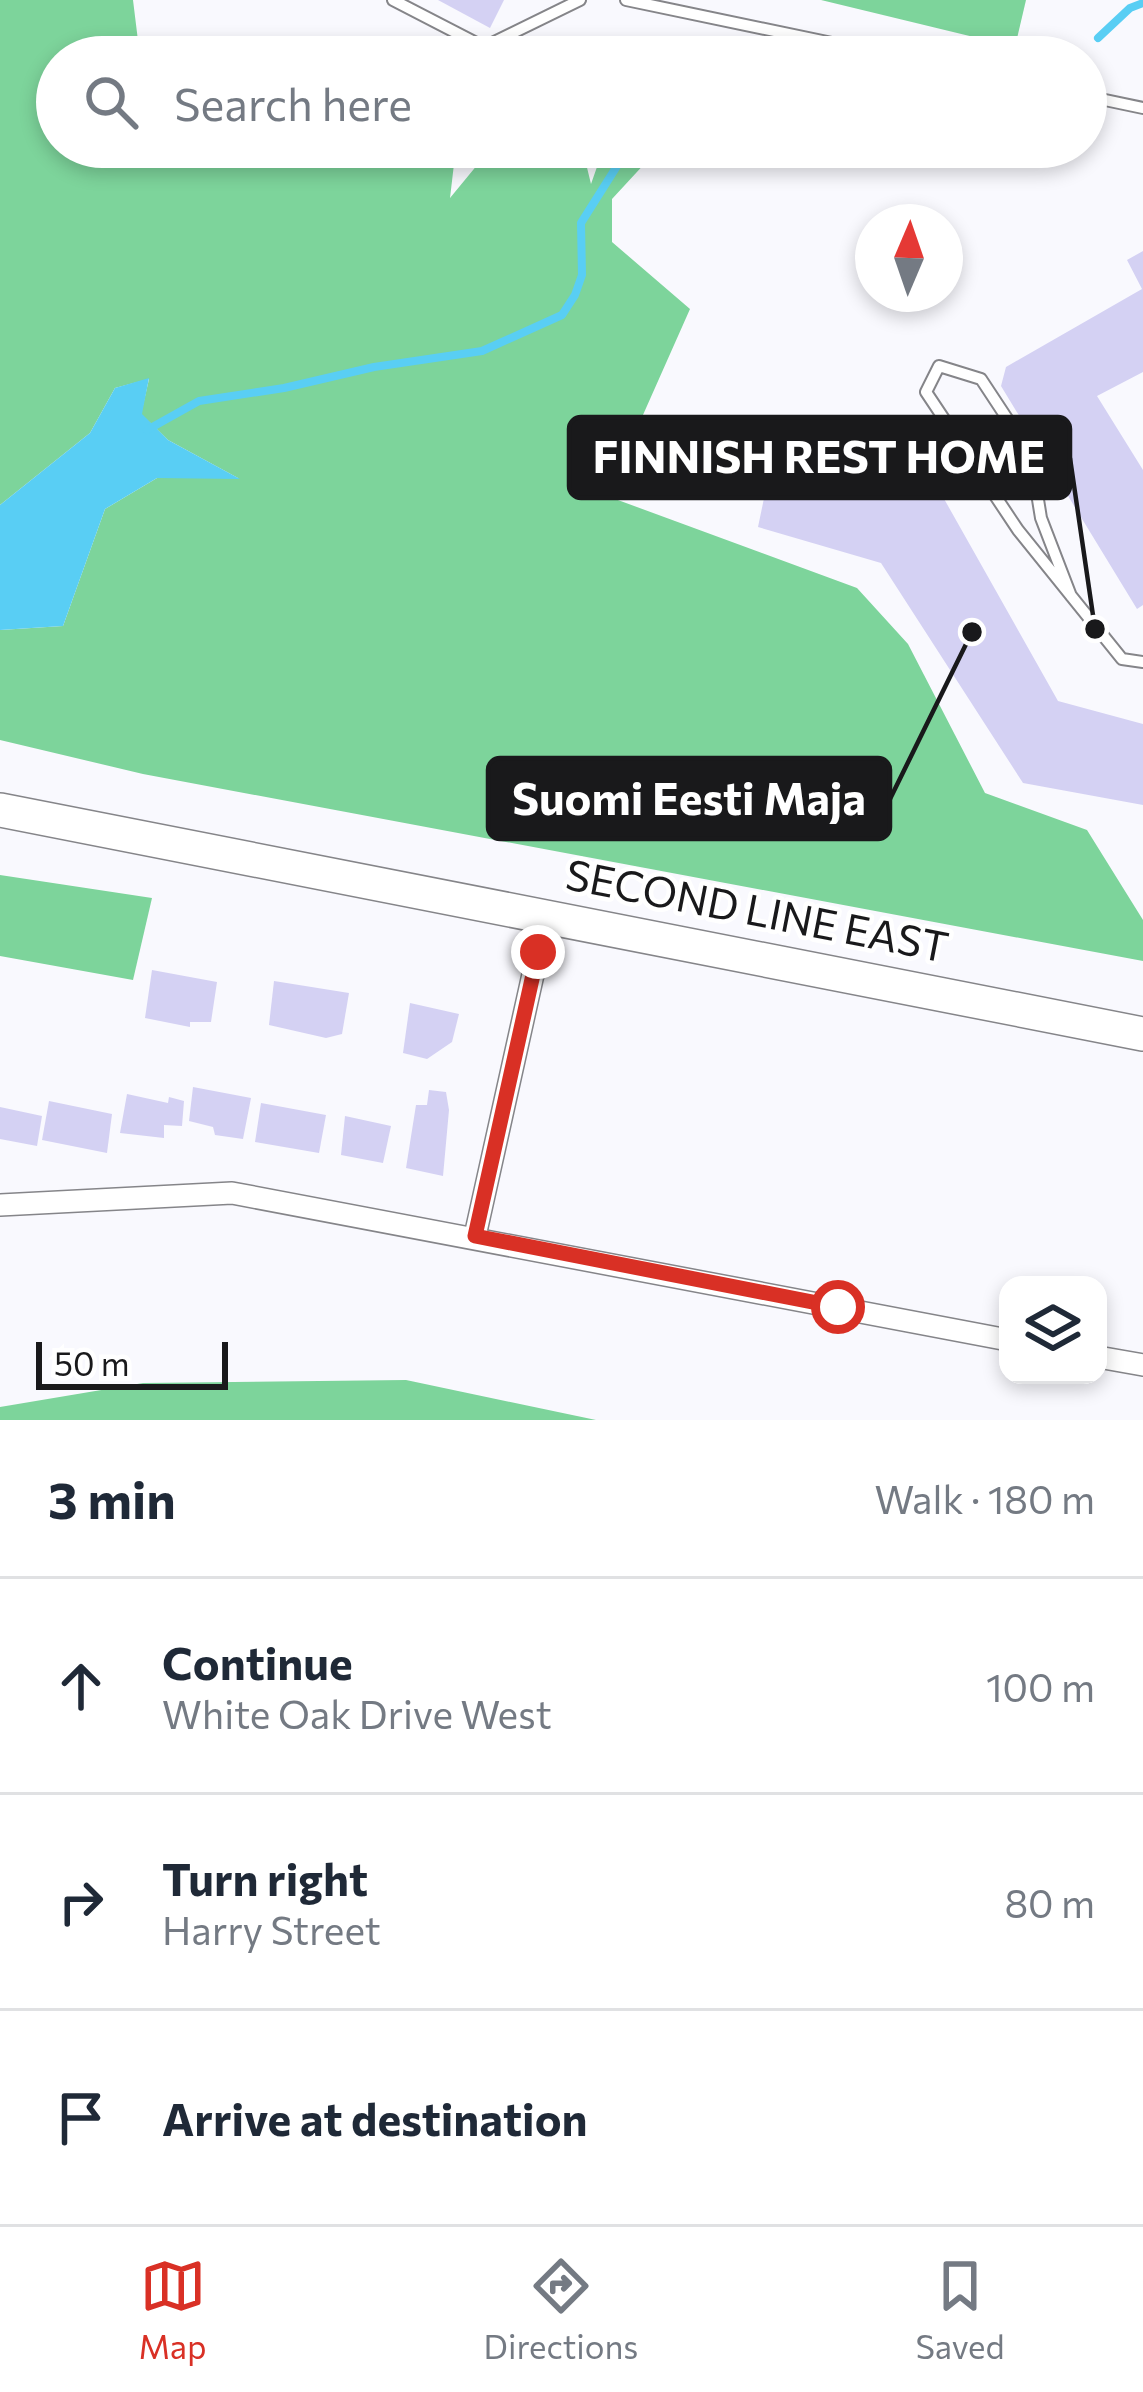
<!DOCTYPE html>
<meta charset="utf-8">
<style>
:root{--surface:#fff;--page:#f2f2f3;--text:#1f2937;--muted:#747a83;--line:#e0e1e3;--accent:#d93025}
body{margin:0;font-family:Commissioner,sans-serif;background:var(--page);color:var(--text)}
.controls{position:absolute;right:36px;bottom:36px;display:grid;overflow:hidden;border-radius:24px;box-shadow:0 6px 18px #0003}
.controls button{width:108px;height:108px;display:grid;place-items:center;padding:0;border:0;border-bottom:3px solid var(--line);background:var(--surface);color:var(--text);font:60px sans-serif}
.compass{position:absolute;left:855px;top:204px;width:108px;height:108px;border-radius:50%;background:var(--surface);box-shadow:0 6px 18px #0003;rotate:2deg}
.scale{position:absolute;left:36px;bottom:30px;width:192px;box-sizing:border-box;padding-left:12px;border:6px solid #19191b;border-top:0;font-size:33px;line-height:42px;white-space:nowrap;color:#19191b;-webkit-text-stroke:9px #fff;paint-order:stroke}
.stop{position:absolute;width:36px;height:36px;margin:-27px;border:9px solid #d93025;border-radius:50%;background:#fff}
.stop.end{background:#d93025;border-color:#fff;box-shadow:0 3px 12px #0008}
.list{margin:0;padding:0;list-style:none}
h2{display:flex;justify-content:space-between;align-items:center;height:156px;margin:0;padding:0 48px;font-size:51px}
h2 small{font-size:39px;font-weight:400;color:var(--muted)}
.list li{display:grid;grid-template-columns:78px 1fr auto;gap:36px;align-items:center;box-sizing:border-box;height:216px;padding:0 48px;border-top:3px solid var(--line)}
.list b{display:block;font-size:45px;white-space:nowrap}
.list p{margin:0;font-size:39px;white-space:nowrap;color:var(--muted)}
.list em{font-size:39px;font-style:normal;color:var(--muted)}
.icon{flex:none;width:66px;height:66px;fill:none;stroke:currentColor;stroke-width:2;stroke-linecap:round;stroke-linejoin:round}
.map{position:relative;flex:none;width:1143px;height:1420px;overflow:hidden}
.search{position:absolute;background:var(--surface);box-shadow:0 6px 18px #0003;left:36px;right:36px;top:36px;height:132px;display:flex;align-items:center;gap:30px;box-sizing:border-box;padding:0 42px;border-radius:66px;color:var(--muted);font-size:45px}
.sheet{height:804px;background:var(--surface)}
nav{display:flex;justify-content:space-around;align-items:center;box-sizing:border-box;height:168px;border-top:3px solid var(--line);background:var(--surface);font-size:33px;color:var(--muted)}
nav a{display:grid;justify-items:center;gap:6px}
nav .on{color:var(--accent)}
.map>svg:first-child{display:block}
.forest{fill:#7dd49b}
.water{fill:#59cef4}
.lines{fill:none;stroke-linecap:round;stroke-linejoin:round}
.stream{stroke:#59cef4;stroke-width:8}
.building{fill:#d4d1f3}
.service-casing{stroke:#858589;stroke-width:14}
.minor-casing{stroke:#858589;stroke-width:24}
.trunk-casing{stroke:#858589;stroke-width:36}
.service{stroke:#fff;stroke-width:10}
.minor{stroke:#fff;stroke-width:21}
.trunk{stroke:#fff;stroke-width:33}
.route{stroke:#d93025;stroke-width:15}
.labels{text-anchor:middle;stroke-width:9;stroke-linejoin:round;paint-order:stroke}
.street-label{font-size:42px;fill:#19191b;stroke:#fff}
.leader{fill:none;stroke:#19191b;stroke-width:4.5}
.callout-dot{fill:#19191b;stroke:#fff;stroke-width:4.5}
.callout{fill:#19191b;stroke:#19191b;stroke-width:4.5}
.callout-label{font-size:45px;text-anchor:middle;font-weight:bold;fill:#fff}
</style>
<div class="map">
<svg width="1143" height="1420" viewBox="0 0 1143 1420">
<rect width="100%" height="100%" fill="#f9f9fe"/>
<g class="forest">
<path d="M0,0H133L140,57H57V147H456L450,198L492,147H582L591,184L604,147H660L612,199V242L690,309L607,496L857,588L908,644L985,793L1087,830L1143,920V961L143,774L0,740V630L63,626L105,509L157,478H238L168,440L141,414L149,379L115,388L90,433L0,505Z"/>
<path d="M821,0H1026L1015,47Z"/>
<path d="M0,875L152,898L133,980L0,956Z"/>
<path d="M406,1380L596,1420H0V1407L143,1383Z"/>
</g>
<path class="water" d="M149,378L142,414L168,440L240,479L157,478L105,509L63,626L0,630V505L90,433L115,388Z"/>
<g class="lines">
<g class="stream">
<path d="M1098,38L1130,8L1143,3"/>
<path d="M147,430L199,401L284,388L374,367L482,351L562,315L575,295L582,275L581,223L629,147"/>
</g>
</g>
<g class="building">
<path d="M438,0H504L490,28Z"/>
<path d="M1143,251V372L1097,396L1143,470V605L1137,609L1001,386L1006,367L1142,289L1127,260Z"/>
<path d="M772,460L943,497L1058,701L1143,724V805L1023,783L881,563L758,527Z"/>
<path d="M152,970L217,982L211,1022H190V1027L145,1018Z"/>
<path d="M274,981L349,993L342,1034L326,1038L269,1025Z"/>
<path d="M410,1003L459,1014L452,1042L427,1059L403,1053Z"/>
<path d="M193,1087L251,1098L243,1139L215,1135L213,1127L189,1121Z"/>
<path d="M429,1090L446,1092L449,1110L443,1176L406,1168L416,1105H427Z"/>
<path d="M127,1094L168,1103L169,1097L184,1101L182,1126L164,1125V1138L120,1133Z"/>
<path d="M49,1101L112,1114L107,1153L42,1140Z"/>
<path d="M261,1103L326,1115L319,1153L255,1142Z"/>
<path d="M0,1107L42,1116L37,1146L0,1139Z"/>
<path d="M345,1116L391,1126L383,1163L341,1155Z"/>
</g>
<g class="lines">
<g class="service-casing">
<g id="service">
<path d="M393,0L484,47L580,0"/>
<path d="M626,0L899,57"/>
<path d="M1086,96L1143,108"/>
<path d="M1071,596L1041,518L1034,475L1010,423L981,379L939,366L926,392L1018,530L1122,659L1143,662"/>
</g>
</g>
<g class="minor-casing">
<g id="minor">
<path d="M0,1205L232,1193L1008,1340"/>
<path d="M475,1236L546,916"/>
<path d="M1098,1357L1143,1365"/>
</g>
</g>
<g class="trunk-casing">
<path id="trunk" d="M0,810L1143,1034"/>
</g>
<use href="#service" class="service"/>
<use href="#minor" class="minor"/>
<use href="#trunk" class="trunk"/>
</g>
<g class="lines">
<path class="route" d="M538,952L475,1236L838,1307"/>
</g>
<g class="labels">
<g class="street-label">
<text transform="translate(757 911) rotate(11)" y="15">SECOND LINE EAST</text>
</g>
</g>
<path class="leader" d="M1095 629L1070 458M972 632L890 799"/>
<g class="callout-dot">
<circle cx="1095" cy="629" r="12"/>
<circle cx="972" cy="632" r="12"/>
</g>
<g class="callout">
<rect x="569" y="417" width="501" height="81" rx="12"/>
<rect x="488" y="758" width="402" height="81" rx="12"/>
</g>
<g class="callout-label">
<text x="819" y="473">FINNISH REST HOME</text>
<text x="689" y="815">Suomi Eesti Maja</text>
</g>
</svg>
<div class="controls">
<button><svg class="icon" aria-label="layers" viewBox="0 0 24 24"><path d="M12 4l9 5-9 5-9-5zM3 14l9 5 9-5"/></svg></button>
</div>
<svg class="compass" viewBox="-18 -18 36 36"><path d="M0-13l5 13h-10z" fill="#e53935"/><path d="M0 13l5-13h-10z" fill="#747a83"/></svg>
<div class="scale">50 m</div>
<div class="stop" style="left:838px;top:1307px"></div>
<div class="stop end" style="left:538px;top:952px"></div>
<div class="search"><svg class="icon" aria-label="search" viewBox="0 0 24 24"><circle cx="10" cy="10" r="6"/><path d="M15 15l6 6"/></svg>Search here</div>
</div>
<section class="sheet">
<h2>3 min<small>Walk · 180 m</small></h2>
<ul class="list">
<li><svg class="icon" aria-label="ahead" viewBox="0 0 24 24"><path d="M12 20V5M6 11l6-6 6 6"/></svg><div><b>Continue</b><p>White Oak Drive West</p></div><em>100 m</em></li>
<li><svg class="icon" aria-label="right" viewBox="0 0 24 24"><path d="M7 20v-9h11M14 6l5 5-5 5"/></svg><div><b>Turn right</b><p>Harry Street</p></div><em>80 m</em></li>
<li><svg class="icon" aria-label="arrive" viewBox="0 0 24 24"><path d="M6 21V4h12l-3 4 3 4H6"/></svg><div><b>Arrive at destination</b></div></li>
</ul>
</section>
<nav>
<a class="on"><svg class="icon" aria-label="map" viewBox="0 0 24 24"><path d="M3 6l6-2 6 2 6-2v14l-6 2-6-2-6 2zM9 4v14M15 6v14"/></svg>Map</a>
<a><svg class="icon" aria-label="directions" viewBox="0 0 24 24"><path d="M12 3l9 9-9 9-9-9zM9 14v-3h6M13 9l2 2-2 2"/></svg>Directions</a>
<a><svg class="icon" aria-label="saved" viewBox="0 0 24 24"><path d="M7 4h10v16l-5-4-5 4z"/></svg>Saved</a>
</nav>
